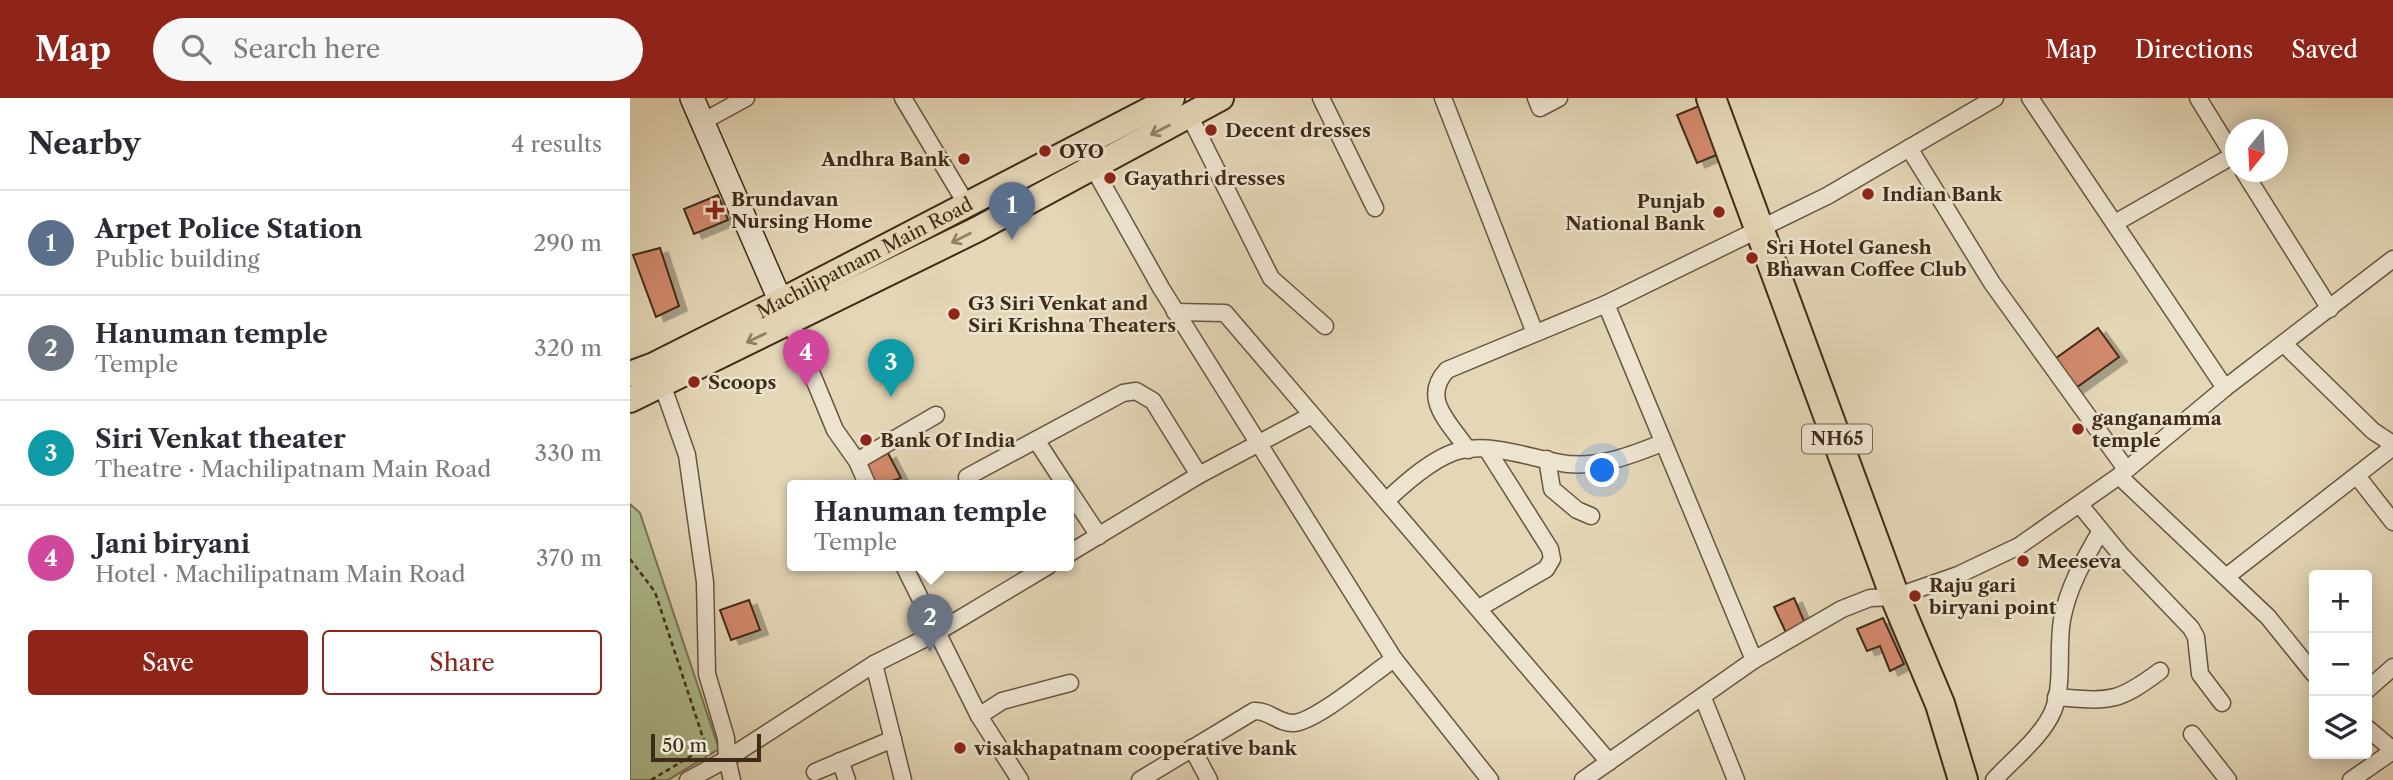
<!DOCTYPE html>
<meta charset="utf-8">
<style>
:root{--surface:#fff;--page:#f7f7f7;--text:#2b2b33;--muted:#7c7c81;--line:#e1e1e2;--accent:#8f2418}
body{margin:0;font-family:"Libre Caslon Text",serif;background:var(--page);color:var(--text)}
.controls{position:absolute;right:21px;bottom:21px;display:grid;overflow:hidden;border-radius:7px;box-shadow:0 4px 18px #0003}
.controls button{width:63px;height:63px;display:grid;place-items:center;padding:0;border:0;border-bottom:2px solid var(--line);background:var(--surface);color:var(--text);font:35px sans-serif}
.compass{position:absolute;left:1595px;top:21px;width:63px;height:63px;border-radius:50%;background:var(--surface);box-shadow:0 4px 18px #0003;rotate:198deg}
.scale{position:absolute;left:21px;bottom:18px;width:110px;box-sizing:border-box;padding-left:7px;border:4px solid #3f2c18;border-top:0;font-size:19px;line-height:24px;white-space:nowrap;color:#3f2c18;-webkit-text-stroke:5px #ede4d0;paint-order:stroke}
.you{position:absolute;left:973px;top:373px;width:24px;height:24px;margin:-18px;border:5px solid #fff;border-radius:50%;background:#1a73e8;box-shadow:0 0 0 10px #1a73e833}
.badge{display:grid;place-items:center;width:46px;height:46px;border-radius:50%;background:var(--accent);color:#fff;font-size:23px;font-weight:700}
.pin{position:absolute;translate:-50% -58px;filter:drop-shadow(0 2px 4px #0008)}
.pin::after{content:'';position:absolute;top:37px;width:24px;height:21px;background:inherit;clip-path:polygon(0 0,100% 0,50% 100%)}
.popup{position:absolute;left:157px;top:382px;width:287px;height:91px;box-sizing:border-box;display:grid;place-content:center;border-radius:7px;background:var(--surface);filter:drop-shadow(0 2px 5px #0005);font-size:23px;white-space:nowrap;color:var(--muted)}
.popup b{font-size:26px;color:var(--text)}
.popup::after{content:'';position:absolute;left:50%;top:100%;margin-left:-14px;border:14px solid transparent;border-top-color:var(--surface)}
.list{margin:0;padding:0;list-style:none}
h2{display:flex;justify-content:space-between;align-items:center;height:91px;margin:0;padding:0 28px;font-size:30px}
h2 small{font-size:23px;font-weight:400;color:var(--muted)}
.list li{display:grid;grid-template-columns:46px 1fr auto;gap:21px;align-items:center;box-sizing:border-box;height:105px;padding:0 28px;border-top:2px solid var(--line)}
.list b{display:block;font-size:26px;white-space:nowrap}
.list p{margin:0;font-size:23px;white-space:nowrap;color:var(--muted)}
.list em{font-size:23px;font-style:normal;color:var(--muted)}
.actions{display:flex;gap:14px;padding:21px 28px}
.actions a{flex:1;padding:16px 0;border:2px solid var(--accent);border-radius:7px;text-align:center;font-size:24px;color:var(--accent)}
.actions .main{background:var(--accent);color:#fff}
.icon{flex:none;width:38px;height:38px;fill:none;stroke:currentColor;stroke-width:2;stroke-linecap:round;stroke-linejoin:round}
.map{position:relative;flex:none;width:1763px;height:682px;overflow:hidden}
header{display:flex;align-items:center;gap:42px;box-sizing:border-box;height:98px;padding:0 35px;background:var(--accent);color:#fff}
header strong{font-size:33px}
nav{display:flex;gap:38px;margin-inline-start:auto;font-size:24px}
.search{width:490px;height:63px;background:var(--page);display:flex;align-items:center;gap:18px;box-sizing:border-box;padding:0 24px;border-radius:38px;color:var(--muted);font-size:26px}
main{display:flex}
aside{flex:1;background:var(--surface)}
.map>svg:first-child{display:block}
.green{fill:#afbf92;stroke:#777655;stroke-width:2}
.building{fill:#d2896c;stroke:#3f2c18;stroke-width:2;filter:url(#shadow)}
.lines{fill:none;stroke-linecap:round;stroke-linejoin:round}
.street-casing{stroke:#685640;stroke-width:19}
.secondary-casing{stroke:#3f2c18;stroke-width:26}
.primary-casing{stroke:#3f2c18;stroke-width:28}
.highway-casing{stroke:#3f2c18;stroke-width:32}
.path{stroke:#3f2c18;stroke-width:2.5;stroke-dasharray:5 3.5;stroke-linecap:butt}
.street{stroke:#ede4d0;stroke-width:16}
.secondary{stroke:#ede4d0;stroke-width:23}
.primary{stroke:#e4d6b6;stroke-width:24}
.highway{stroke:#e4d6b6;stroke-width:28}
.oneway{stroke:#928167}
.poi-dot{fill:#8f2418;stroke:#ede4d0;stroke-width:2.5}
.labels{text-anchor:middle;stroke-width:5;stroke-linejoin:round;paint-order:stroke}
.shield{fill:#ede4d0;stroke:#73634f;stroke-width:2}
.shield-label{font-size:18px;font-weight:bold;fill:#3f2c18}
.poi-label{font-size:19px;font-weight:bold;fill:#3f2c18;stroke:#ede4d0;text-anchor:start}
.street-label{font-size:19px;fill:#3f2c18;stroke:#ede4d0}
</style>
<header>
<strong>Map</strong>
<div class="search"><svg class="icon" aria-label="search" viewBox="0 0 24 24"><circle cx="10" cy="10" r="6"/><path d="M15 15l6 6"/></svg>Search here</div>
<nav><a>Map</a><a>Directions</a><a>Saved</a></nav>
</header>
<main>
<aside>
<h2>Nearby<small>4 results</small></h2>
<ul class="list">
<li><span class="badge" style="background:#5c6f8a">1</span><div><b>Arpet Police Station</b><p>Public building</p></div><em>290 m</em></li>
<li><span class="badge" style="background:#6b7280">2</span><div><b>Hanuman temple</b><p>Temple</p></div><em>320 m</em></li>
<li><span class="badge" style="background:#0f9aa8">3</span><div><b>Siri Venkat theater</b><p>Theatre · Machilipatnam Main Road</p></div><em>330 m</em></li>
<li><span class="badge" style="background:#d1479c">4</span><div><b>Jani biryani</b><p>Hotel · Machilipatnam Main Road</p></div><em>370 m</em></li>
</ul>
<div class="actions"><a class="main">Save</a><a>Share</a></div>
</aside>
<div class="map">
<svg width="1763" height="682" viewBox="0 0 1763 682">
<defs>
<filter id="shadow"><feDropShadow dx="8" dy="4.5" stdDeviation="0" flood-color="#0004"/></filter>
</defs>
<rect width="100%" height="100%" fill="#e4d6b6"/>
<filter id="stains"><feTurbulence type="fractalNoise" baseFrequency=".00286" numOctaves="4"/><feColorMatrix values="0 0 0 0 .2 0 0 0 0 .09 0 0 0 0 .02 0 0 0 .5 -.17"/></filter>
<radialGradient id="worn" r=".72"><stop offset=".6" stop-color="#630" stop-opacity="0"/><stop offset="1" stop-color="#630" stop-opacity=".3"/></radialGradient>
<path class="green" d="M0,406L10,415L89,651L38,682H0Z"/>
<g class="building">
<path d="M1069,8L1089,56L1067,65L1047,17Z"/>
<path d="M88,97L98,122L64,136L54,111Z"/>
<path d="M30,150L49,208L26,219L3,157Z"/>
<path d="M1468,230L1489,259L1443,292L1422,263Z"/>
<path d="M258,355L271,380L247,388L236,367Z"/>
<path d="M1164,500L1177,530L1158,539L1144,509Z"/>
<path d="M119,502L130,532L101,542L90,512Z"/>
<path d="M1253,520L1274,566L1260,573L1250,548L1237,553L1227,531Z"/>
</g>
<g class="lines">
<g class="street-casing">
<g id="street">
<path d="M273,0L337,107"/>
<path d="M691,0L745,110"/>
<path d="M813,0L905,235"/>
<path d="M906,0L910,10L929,0"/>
<path d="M1400,0L1595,290"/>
<path d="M1568,0L1605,60"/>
<path d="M559,17L641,180L695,228"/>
<path d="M72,24L116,0"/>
<path d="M1279,50L1362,185L1496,371"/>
<path d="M459,62L531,190L764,561L860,682"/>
<path d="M1614,74L1700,211"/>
<path d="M1485,125L1604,57"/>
<path d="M976,206L1197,98L1365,0"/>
<path d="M545,214L595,215L979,664"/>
<path d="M160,223L205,332L227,363L238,388"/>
<path d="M1654,246L1743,333L1763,346"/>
<path d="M32,286L57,357L75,484L77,576L96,640L97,661L244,566L306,535L418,468"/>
<path d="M406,342L436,388"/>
<path d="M838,352C820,325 790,301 817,272L976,206L1124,562"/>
<path d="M917,361L922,391L947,412L961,418"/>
<path d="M227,363L306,317"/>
<path d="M1489,378L1638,519L1684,576"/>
<path d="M1727,378L1763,424"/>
<path d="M337,379L493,295L506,293L523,303L569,377"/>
<path d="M438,391L469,438"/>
<path d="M756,403C775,385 806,357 832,352C866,345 905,362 938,366C971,369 1002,357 1032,345"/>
<path d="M1450,407L1491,457L1561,530L1566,539L1570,576L1592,605"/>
<path d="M438,456L569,377L682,317"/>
<path d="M274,468L349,618L390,682"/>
<path d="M1596,479L1763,349"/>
<path d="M849,510L916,471L922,461L920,451L858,353"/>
<path d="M244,566L273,682"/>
<path d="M1737,592L1763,569"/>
<path d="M1426,599C1479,603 1486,606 1530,573"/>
<path d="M1073,600L1106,682"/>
<path d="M349,618L372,603L440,585"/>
<path d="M1737,630L1763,652"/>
<path d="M1562,636L1598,682"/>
<path d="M562,650L579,682"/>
<path d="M210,663L217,682"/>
<path d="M185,674L263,641"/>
<path d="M58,682L97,661L102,682"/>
<path d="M510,682L624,613C639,612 649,626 664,625C687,623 743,575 764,561"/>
<path d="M953,682L1124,562L1212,511L1240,500L1265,499L1328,477L1389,448L1489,378L1595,290L1763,161"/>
<path d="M1364,682C1383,661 1412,639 1423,613C1434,585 1427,551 1432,522C1438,489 1454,462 1470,434"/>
<path d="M1721,682L1763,653"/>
</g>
</g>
<g class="secondary-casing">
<path id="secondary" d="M62,0L157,218"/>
</g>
<g class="primary-casing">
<g id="primary">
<path id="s1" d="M0,276L24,267L149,204L542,0"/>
<path d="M0,302L348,131L591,0"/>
</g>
</g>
<g class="highway-casing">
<path id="highway" d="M1081,0L1265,499L1310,606L1333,682"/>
</g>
<path class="path" d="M0,461L25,494L76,649L21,682"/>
<use href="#street" class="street"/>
<use href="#secondary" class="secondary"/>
<use href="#primary" class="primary"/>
<use href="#highway" class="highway"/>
</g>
<defs><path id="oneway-shaft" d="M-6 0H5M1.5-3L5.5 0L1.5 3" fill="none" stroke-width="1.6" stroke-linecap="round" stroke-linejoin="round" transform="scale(1.75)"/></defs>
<g class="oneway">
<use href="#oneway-shaft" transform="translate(530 32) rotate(153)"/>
<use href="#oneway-shaft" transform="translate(331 140) rotate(153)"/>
<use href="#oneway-shaft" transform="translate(126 240) rotate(154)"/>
</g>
<g class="poi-dot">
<circle cx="581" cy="32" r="7"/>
<circle cx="415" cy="53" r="7"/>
<circle cx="334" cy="61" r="7"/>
<circle cx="480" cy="80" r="7"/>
<circle cx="1238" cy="96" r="7"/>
<path d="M81.5 101.5h7v7h7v7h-7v7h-7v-7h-7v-7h7z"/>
<circle cx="1089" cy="114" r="7"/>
<circle cx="1122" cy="160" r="7"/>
<circle cx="324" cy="216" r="7"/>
<circle cx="64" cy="284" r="7"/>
<circle cx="1448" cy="331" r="7"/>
<circle cx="236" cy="342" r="7"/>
<circle cx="1393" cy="463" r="7"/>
<circle cx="1285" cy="498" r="7"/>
<circle cx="330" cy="650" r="7"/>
</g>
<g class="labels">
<rect class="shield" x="1172" y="326.5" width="70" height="29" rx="5"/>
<g class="shield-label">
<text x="1207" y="347">NH65</text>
</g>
<g class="poi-label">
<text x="595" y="39">Decent dresses</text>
<text x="429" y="60">OYO</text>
<text x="320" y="68" text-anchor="end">Andhra Bank</text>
<text x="494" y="87">Gayathri dresses</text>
<text x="1252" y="103">Indian Bank</text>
<text x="101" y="108">Brundavan<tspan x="101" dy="22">Nursing Home</tspan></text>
<text x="1075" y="110" text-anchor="end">Punjab<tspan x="1075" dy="22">National Bank</tspan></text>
<text x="1136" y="156">Sri Hotel Ganesh<tspan x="1136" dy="22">Bhawan Coffee Club</tspan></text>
<text x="338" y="212">G3 Siri Venkat and<tspan x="338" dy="22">Siri Krishna Theaters</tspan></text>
<text x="78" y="291">Scoops</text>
<text x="1462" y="327">ganganamma<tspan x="1462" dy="22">temple</tspan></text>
<text x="250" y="349">Bank Of India</text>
<text x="1407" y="470">Meeseva</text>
<text x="1299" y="494">Raju gari<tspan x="1299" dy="22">biryani point</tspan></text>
<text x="344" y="657">visakhapatnam cooperative bank</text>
</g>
<g class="street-label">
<text dy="7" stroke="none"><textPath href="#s1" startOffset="262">Machilipatnam Main Road</textPath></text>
</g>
</g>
<rect width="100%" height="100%" filter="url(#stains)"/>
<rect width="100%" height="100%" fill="url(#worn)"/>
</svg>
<div class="controls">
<button>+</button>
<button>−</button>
<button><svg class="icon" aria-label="layers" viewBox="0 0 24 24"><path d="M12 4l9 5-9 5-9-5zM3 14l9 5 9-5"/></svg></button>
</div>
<svg class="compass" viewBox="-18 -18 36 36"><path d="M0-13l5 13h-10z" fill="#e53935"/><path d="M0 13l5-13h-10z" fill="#7c7c81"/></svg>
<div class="scale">50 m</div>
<div class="you"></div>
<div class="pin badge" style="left:382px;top:142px;background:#5c6f8a">1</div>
<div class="pin badge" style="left:300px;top:554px;background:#6b7280">2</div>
<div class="popup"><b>Hanuman temple</b>Temple</div>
<div class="pin badge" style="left:261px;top:299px;background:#0f9aa8">3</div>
<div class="pin badge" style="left:176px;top:289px;background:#d1479c">4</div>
</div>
</main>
